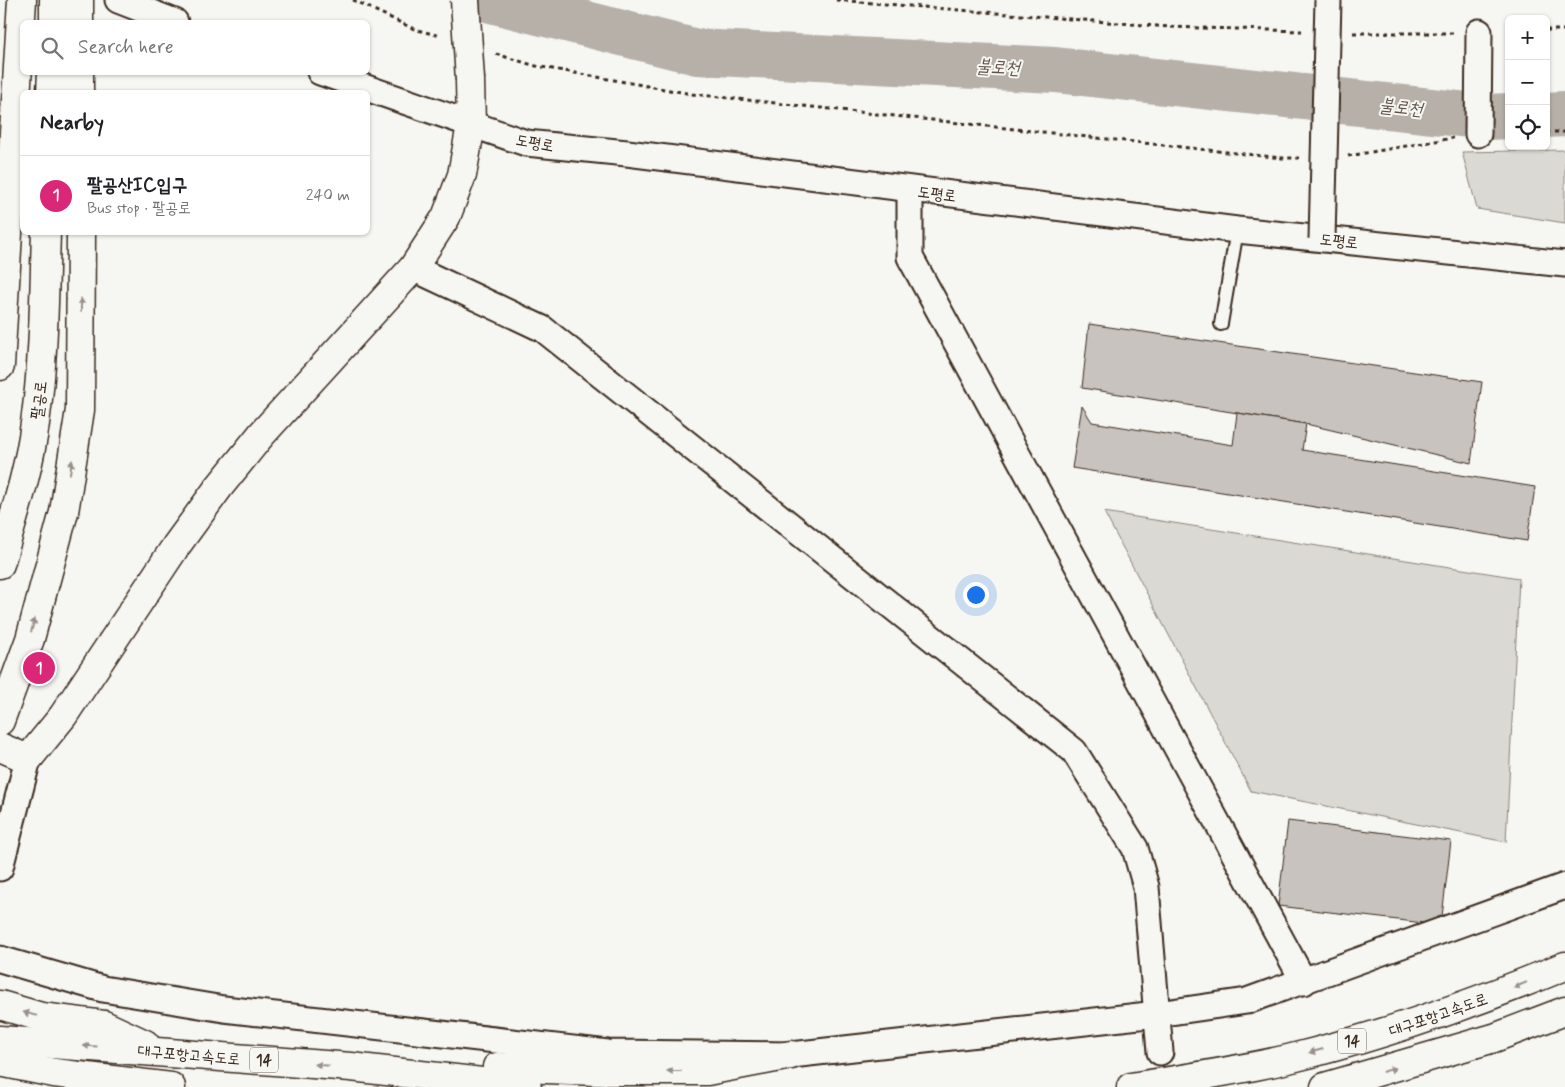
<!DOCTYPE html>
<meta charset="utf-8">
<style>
:root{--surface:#fff;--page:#f6f6f6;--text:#202124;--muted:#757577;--line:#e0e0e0;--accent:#db2777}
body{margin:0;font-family:Mynerve,"Poor Story",sans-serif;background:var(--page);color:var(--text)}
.controls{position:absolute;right:15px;top:15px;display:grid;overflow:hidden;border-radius:8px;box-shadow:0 1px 4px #0004}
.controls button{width:45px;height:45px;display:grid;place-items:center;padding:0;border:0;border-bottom:1px solid var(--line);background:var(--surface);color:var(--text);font:25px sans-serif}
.you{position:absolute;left:975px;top:594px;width:18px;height:18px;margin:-12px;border:4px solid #fff;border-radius:50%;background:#1a73e8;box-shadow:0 0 0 8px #1a73e833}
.badge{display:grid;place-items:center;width:32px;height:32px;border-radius:50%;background:var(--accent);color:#fff;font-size:16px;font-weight:700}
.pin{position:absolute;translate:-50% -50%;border:2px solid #fff;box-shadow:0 1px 5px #0006}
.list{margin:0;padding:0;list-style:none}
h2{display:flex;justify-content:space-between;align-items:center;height:65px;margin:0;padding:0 20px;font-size:21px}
h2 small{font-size:16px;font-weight:400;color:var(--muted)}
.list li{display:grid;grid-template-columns:32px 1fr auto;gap:15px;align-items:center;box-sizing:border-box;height:80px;padding:0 20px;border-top:1px solid var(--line)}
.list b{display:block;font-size:19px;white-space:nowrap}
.list p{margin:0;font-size:16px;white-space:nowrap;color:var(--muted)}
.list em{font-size:16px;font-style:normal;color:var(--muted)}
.icon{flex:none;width:28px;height:28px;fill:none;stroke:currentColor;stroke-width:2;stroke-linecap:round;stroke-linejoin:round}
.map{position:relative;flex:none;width:1565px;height:1087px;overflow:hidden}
.search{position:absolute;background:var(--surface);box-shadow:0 1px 4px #0004;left:20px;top:20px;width:350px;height:55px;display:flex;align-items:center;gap:12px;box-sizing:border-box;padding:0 18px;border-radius:8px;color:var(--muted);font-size:19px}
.panel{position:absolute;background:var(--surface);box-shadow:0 1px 4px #0004;left:20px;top:90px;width:350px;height:145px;border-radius:8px}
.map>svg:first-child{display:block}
.green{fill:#dad9d3;stroke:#8a8278}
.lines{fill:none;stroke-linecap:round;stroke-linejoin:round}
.river{stroke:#b6b0a9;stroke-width:46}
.building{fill:#c8c3be;stroke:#3b2a1e}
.lane-casing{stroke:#3b2a1e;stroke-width:16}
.street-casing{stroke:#3b2a1e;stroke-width:29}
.secondary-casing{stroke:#3b2a1e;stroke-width:31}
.highway-casing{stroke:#3b2a1e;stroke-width:31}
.path{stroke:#3b2a1e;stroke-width:3;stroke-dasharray:4 4;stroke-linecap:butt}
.lane{stroke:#f6f6f2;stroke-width:12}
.street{stroke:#f6f6f2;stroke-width:25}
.secondary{stroke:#f6f6f2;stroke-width:28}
.highway{stroke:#f6f6f2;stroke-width:28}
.street-bridge-casing{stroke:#3b2a1e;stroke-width:29;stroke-linecap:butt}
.secondary-bridge-casing{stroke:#3b2a1e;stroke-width:31;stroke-linecap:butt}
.street-bridge{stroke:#f6f6f2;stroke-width:25}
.secondary-bridge{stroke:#f6f6f2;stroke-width:28}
.oneway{fill:#989088}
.labels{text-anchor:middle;stroke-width:4;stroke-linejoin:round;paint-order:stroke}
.shield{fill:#f6f6f2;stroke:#73675e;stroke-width:1}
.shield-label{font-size:15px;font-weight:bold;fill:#3b2a1e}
.street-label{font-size:16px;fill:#3b2a1e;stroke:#f6f6f2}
.water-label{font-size:18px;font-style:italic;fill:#605248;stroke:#f6f6f2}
</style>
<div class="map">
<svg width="1565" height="1087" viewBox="0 0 1565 1087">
<rect width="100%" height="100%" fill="#f6f6f2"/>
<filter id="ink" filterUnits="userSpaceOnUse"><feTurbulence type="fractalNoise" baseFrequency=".02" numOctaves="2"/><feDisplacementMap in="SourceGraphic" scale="10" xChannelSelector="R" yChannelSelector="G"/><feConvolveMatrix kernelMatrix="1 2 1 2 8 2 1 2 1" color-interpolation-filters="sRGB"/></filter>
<g filter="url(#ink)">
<g class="green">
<path d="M1565,150V223L1477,209L1462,152Z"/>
<path d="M1104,512L1519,578L1506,842L1251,791Z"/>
</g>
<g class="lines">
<g class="river">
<path d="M491,0L697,52L1055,70L1487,117L1509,116"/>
<path d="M1546,115L1565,114"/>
</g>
</g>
<g class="building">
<path d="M1089,324L1482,382L1471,463L1306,424L1082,388Z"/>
<path d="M1082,406L1092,422L1233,445L1237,413L1306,424L1302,450L1535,487L1527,541L1072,468Z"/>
<path d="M1288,821L1451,841L1441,925L1278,906Z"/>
</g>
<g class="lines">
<g class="lane-casing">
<path id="lane" d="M1221,324L1237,230"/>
</g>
<g class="street-casing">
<g id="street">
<path d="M118,0L175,22"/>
<path d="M320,72L526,143L627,153L1237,230L1565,264"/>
<path d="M1478,134L1479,32"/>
<path d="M910,190V257L1304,982"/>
<path d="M413,268L543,329L1074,751L1135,848L1146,887L1160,1052"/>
<path d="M0,868L28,759"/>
<path d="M0,959L103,989L224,1009L608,1053L791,1055L1157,1014L1247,1001L1565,886"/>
</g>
</g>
<g class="secondary-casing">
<g id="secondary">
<path d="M79,0V22"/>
<path d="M54,22V0"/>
<path d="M79,72V92"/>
<path d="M51,92L52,72"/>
<path d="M0,366L22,0"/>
<path d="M0,564C13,518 29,471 35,423C44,360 44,296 46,232"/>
<path d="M0,721L30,639L64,512L80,410L81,232"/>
<path d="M0,747L28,759L63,716L176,546L219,487L261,435L413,268L446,217L462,175L471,125L470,80"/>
</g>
</g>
<g class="highway-casing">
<g id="highway">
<path d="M0,1005L41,1017L104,1025L145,1044"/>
<path d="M0,1040L351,1067L527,1087"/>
<path d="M0,1062L54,1073L171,1087"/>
<path d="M497,1067L596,1071H707L791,1055"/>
<path d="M1131,1087C1183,1079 1236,1071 1288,1059C1383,1036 1475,1003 1565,966"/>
<path d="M1325,1087L1494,1038L1565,1011"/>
</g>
</g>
<g class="path">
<path d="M353,0L414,29L440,36"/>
<path d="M836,0L1169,27L1302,31"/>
<path d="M1546,30H1565"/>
<path d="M1353,33H1454"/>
<path d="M496,54L536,66L692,94L1282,158H1299"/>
<path d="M1546,132H1565"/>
<path d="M1348,156L1453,138"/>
</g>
<use href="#lane" class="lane"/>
<use href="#street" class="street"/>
<use href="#secondary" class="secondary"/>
<use href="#highway" class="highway"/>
<g class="street-bridge-casing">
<path id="street-bridge" d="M1322,239L1328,0"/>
</g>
<g class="secondary-bridge-casing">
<path id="secondary-bridge" d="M465,0L470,80"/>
</g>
<use href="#street-bridge" class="street-bridge"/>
<use href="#secondary-bridge" class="secondary-bridge"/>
</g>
<defs><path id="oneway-solid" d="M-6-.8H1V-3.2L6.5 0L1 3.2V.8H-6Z" transform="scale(1.25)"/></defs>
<g class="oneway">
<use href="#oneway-solid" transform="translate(81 305) rotate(-90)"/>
<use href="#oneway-solid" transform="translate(71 467) rotate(-81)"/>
<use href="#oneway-solid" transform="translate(33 625) rotate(-75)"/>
<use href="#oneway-solid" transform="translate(1520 985) rotate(157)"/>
<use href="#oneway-solid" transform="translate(30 1014) rotate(-164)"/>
<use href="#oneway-solid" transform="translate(90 1046) rotate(-176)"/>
<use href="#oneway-solid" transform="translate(1316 1051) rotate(165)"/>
<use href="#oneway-solid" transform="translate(322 1065) rotate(-175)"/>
<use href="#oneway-solid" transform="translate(1389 1070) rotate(-16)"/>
<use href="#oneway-solid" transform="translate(674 1071) rotate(180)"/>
</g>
</g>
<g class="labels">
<g class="shield">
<rect x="1338" y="1028.5" width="28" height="25" rx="4"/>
<rect x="250" y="1047.5" width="28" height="25" rx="4"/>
</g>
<g class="shield-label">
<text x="1352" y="1046">14</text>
<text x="264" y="1065">14</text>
</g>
<g class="street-label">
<text transform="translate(535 142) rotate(10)" y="6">도평로</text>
<text transform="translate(937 193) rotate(7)" y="6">도평로</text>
<text transform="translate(1339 240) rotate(6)" y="6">도평로</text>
<text transform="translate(38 400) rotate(-83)" y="6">팔공로</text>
<text transform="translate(1438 1014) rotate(-19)" y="6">대구포항고속도로</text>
<text transform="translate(189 1054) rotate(5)" y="6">대구포항고속도로</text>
</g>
<g class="water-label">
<text transform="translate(998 67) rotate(3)" y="6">불로천</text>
<text transform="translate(1401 107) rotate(6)" y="6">불로천</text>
</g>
</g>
</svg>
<div class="controls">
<button>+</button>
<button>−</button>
<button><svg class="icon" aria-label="locate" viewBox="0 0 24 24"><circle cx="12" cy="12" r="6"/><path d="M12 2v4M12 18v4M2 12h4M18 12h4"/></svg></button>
</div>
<div class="you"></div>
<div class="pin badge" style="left:39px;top:668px">1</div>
<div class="search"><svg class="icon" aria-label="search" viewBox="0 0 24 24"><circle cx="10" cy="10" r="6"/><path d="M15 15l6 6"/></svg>Search here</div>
<section class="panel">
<h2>Nearby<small></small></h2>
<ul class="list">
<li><span class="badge">1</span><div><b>팔공산IC입구</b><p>Bus stop · 팔공로</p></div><em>240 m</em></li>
</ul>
</section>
</div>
